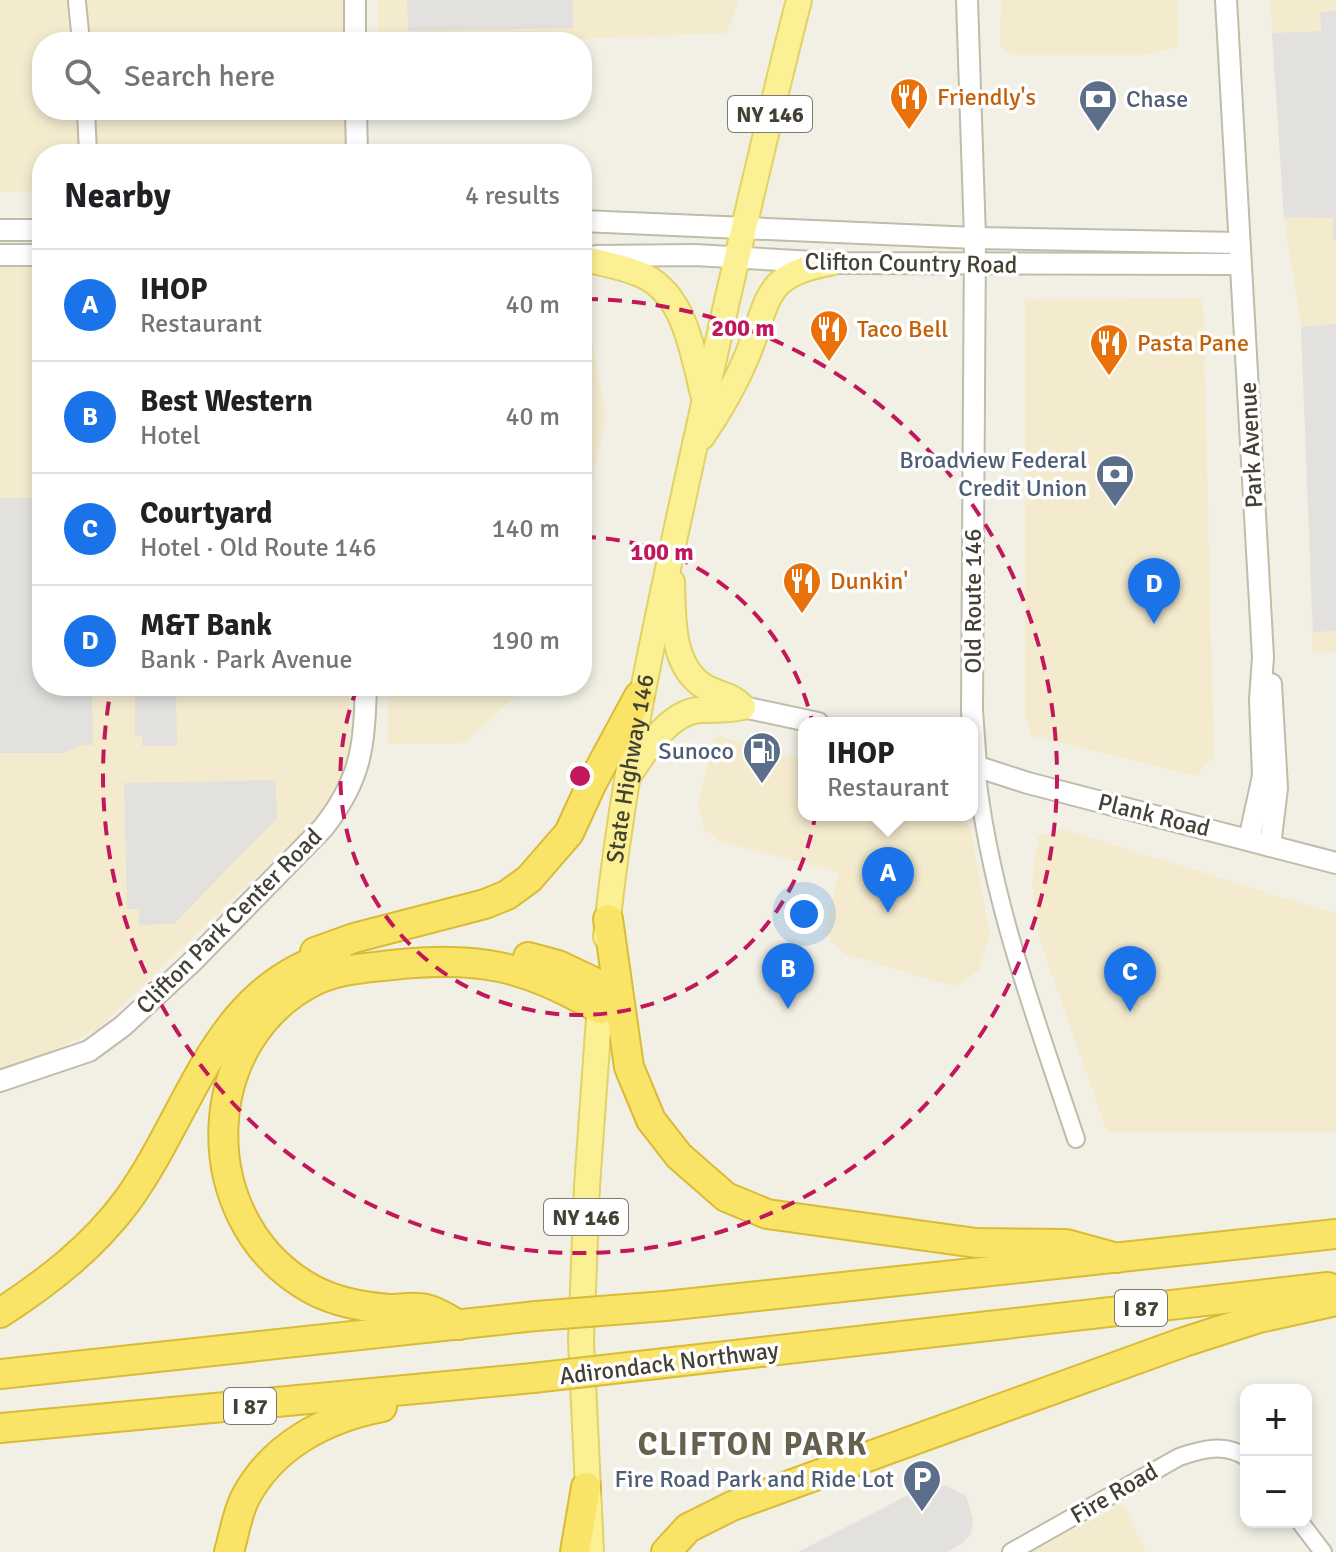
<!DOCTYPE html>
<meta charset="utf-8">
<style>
:root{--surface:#fff;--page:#f2f2f2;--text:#202124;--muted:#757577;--line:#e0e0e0;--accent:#1a73e8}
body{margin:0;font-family:Signika,sans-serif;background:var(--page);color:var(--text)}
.controls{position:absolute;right:24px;bottom:24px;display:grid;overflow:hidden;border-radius:16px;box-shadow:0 4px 12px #0003}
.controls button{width:72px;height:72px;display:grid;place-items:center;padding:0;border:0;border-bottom:2px solid var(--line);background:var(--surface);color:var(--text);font:40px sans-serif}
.you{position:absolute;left:804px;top:914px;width:28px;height:28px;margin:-20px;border:6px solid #fff;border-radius:50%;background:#1a73e8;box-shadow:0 0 0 12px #1a73e833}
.badge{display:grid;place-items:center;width:52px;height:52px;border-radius:50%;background:var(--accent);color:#fff;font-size:26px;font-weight:700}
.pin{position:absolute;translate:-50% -66px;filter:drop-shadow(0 2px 4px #0008)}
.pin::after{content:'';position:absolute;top:42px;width:28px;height:24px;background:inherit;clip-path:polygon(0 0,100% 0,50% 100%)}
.popup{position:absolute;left:798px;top:717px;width:180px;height:104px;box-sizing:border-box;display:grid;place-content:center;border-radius:16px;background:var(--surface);filter:drop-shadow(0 2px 6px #0005);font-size:26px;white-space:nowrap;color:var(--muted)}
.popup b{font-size:30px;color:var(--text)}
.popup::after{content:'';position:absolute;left:50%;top:100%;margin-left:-16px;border:16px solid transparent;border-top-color:var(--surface)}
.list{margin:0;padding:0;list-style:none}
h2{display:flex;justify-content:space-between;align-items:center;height:104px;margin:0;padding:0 32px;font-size:34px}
h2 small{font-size:26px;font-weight:400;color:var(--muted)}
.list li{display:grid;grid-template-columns:52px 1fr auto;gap:24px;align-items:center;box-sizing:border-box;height:112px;padding:0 32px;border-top:2px solid var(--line)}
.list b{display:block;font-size:30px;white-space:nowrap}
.list p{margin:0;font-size:26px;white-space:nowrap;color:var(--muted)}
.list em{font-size:26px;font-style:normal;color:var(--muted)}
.icon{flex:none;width:44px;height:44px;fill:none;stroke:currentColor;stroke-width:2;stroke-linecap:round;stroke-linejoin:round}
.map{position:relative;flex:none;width:1336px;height:1552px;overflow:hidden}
.search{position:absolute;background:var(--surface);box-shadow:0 4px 12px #0003;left:32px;top:32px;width:560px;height:88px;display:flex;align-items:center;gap:20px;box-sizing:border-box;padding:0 28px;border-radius:32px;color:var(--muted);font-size:30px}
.panel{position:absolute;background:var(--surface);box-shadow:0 4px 12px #0003;left:32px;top:144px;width:560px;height:552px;border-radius:32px}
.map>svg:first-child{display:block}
.commercial{fill:#f4ebcf}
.parking{fill:#e2e1dd}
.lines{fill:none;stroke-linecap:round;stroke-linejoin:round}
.minor-casing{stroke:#c0bcaa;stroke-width:20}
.tertiary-casing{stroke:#c0bcaa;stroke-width:24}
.primary-casing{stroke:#e0d264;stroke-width:28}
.motorway-casing{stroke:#d9bb37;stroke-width:32}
.minor{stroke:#fff;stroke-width:16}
.tertiary{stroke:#fff;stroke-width:20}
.primary{stroke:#fbf194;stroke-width:24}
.motorway{stroke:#fae467;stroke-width:28}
.motorway-bridge-casing{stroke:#d9bb37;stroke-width:32;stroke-linecap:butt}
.motorway-bridge{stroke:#fae467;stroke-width:28}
.ring{fill:none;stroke:#c2185b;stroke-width:4;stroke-dasharray:14 10}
.labels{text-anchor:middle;stroke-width:7;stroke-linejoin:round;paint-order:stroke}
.shield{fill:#fff;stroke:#7c7a71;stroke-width:2}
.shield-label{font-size:22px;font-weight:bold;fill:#444134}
.food-label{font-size:24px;fill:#c56008;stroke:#fff;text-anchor:start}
.service-label{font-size:24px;fill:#4e5e75;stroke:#fff;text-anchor:end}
.street-label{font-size:24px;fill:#444134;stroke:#fff}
.district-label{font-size:32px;font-weight:bold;letter-spacing:2px;fill:#66604c;stroke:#fff}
.centre{fill:#c2185b;stroke:#fff;stroke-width:4}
.ring-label{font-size:24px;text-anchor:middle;font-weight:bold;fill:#c2185b;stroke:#fff;stroke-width:7;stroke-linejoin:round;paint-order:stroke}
</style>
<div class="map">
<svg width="1336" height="1552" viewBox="0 0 1336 1552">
<rect width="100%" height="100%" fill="#f2f0e4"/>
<g class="commercial">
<path d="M0,0H343L344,42H42V110H344L345,154H42V192H0Z"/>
<path d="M378,0H739L727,33L492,42H378Z"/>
<path d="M1001,0H1177L1179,47L1142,55H1012L1000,47Z"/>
<path d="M1270,0H1336V652L1313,653L1301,327L1284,217Z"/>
<path d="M0,264H42V686H349L350,760L320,814L98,1029L29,1063L0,1068Z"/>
<path d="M582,296L607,416L582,520Z"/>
<path d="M1203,298L1214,756L1196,776L1032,736L1025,716V300Z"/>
<path d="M388,686H525L465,743L388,744Z"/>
<path d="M715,735L804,760V815H961L970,826L990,933L979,970L955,987L845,954L824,932L839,872L720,842L703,828L698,803Z"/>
<path d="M1063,829L1336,914V1132H1107L1038,935L1032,882L1038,836Z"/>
<path d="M1123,1504L1146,1552H1031Z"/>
</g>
<g class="parking">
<path d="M407,0H573V28L408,31Z"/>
<path d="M1336,11V240H1333V218L1284,217L1272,33L1321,31L1320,12Z"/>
<path d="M1336,324V631L1313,632L1301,327Z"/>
<path d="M0,498H42V686H92L93,745H81L64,753H0Z"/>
<path d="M135,686H176L177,746H142V736L135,737Z"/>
<path d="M276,780L277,818L174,924L139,925V909H127L124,783Z"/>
<path d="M945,1485L966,1496L973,1519L971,1534L963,1543L948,1552H798L918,1490Z"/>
</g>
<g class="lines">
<g class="minor-casing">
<g id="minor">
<path d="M77,2L81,42"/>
<path d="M86,110L88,154"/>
<path d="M976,766C989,895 1035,1016 1076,1139"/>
<path d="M1300,1522L1323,1552"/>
<path d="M1011,1552L1179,1457C1202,1449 1224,1443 1246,1457"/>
</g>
</g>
<g class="tertiary-casing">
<g id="tertiary">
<path d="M355,0V42"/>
<path d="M967,0L975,238L972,710L976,766"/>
<path d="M1226,0L1263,657L1260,700L1263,776L1249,840"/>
<path d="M356,110L357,154"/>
<path d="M582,221L975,238L1238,243"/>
<path d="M0,230H42"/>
<path d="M0,255H42"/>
<path d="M596,256L695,255L830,263L1240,264"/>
<path d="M743,707L818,723"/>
<path d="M972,765L1028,783L1336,863"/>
<path d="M1270,846L1277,788L1271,684"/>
<path d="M0,1081L89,1051L123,1026L191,963L323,828C362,778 364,747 366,686"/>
</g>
</g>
<g class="primary-casing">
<g id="primary">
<path d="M582,258C600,263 619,266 637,273C685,290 692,351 703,394"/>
<path d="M702,437C720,411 735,385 747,356C770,301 761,275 830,263"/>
<path d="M629,775C645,752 667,714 698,710C714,709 727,711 743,707C731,694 719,695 705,687C671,667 673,617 672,582"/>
<path id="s1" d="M606,937C623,767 658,614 694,449C727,299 761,149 799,0"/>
<path d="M591,1552L581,1341L587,1186L601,990"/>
</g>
</g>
<g class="motorway-casing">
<g id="motorway">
<path d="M608,919L629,1067L651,1120L679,1156L726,1197L767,1214L976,1243L1066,1244L1117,1258"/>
<path d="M315,952L354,938L485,904L507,895L529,879L569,833L592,783L639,696"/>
<path d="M528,957L558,965L602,986"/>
<path d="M665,1306L1336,1234"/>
<path d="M0,1313C48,1282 93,1247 127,1201C193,1110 215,986 337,954"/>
<path d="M459,1325C449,1320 437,1311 426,1309C415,1306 401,1309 390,1309C360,1307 329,1301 303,1284C193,1215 197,1040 314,981C338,969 366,968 392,965C481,956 522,965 600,1009"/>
<path d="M665,1363L1328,1287"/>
<path d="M0,1374L536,1316"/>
<path d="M0,1428L533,1378"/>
<path d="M229,1552C234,1535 237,1514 245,1498C273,1445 326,1418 382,1407"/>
<path d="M575,1552L586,1487"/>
<path d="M666,1552L688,1528L732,1506L1184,1342L1259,1318L1336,1301"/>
</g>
</g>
<use href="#minor" class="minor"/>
<use href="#tertiary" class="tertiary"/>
<use href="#primary" class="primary"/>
<use href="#motorway" class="motorway"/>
<g class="motorway-bridge-casing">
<g id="motorway-bridge">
<path d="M536,1316L665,1306"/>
<path d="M533,1378L665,1363"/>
</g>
</g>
<use href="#motorway-bridge" class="motorway-bridge"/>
</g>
<g class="ring">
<path d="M582 537A239 239 0 1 1 358 686"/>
<path d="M584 299A477 477 0 1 1 111 689"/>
</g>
<defs>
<g id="restaurant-pin" transform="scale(2)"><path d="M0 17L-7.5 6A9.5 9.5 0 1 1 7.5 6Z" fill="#e8710a" stroke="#fff"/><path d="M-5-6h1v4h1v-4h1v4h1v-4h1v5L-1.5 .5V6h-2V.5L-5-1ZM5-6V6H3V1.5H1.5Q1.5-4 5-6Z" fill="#fff"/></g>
<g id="bank-pin" transform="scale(2)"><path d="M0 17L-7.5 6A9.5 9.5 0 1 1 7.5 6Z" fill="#5c6f8a" stroke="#fff"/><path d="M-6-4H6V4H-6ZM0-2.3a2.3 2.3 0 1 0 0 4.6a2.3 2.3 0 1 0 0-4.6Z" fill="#fff"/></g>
<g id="fuel-pin" transform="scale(2)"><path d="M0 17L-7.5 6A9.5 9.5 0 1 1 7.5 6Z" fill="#5c6f8a" stroke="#fff"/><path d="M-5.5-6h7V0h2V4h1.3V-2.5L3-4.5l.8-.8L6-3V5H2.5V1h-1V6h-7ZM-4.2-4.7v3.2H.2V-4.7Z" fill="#fff"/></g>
<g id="parking-pin" transform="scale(2)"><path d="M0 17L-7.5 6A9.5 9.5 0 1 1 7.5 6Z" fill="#5c6f8a" stroke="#fff"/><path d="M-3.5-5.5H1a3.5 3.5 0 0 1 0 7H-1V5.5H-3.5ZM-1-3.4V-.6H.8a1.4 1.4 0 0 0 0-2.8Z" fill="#fff"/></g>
</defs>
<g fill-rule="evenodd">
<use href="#restaurant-pin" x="909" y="97"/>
<use href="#bank-pin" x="1098" y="99"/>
<use href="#restaurant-pin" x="829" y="329"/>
<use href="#restaurant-pin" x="1109" y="343"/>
<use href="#bank-pin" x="1115" y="474"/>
<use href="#restaurant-pin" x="802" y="581"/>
<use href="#fuel-pin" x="762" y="751"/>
<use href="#parking-pin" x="922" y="1479"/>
</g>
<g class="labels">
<g class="shield">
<rect x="728" y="96" width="84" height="36" rx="6"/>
<rect x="544" y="1199" width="84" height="36" rx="6"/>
<rect x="1115" y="1290" width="52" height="36" rx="6"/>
<rect x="224" y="1388" width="52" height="36" rx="6"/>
</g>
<g class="shield-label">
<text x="770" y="122">NY 146</text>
<text x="586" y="1225">NY 146</text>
<text x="1141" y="1316">I 87</text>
<text x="250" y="1414">I 87</text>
</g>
<g class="food-label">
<text x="937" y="105">Friendly's</text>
<text x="857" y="337">Taco Bell</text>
<text x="1137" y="351">Pasta Pane</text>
<text x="830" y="589">Dunkin'</text>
</g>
<g class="service-label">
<text x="1126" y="107" text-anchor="start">Chase</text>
<text x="1087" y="468">Broadview Federal<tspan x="1087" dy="28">Credit Union</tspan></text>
<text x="734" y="759">Sunoco</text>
<text x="894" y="1487">Fire Road Park and Ride Lot</text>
</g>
<g class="street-label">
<text transform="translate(911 263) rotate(1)" y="8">Clifton Country Road</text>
<text transform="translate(1251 445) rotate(-93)" y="8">Park Avenue</text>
<text transform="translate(973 601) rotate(-90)" y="8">Old Route 146</text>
<text dy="8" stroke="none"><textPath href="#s1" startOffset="170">State Highway 146</textPath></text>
<text transform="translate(1154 815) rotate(14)" y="8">Plank Road</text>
<text transform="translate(229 921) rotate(-45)" y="8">Clifton Park Center Road</text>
<text transform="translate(669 1363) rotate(-7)" y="8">Adirondack Northway</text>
<text transform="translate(1114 1493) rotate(-30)" y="8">Fire Road</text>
</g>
<g class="district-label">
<text x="753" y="1455">CLIFTON PARK</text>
</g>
</g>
<circle cx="580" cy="776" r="12" class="centre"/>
<g class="ring-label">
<text x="743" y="336">200 m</text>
<text x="662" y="560">100 m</text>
</g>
</svg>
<div class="controls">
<button>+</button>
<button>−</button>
</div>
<div class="you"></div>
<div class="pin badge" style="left:888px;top:913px">A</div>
<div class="popup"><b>IHOP</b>Restaurant</div>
<div class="pin badge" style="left:788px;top:1009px">B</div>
<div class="pin badge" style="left:1130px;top:1012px">C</div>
<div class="pin badge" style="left:1154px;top:624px">D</div>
<div class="search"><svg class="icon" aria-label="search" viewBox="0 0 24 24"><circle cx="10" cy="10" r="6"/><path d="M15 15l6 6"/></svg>Search here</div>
<section class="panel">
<h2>Nearby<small>4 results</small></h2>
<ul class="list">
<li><span class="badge">A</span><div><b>IHOP</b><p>Restaurant</p></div><em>40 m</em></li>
<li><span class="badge">B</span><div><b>Best Western</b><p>Hotel</p></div><em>40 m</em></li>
<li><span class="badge">C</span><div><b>Courtyard</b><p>Hotel · Old Route 146</p></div><em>140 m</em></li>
<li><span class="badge">D</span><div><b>M&amp;T Bank</b><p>Bank · Park Avenue</p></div><em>190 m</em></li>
</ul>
</section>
</div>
